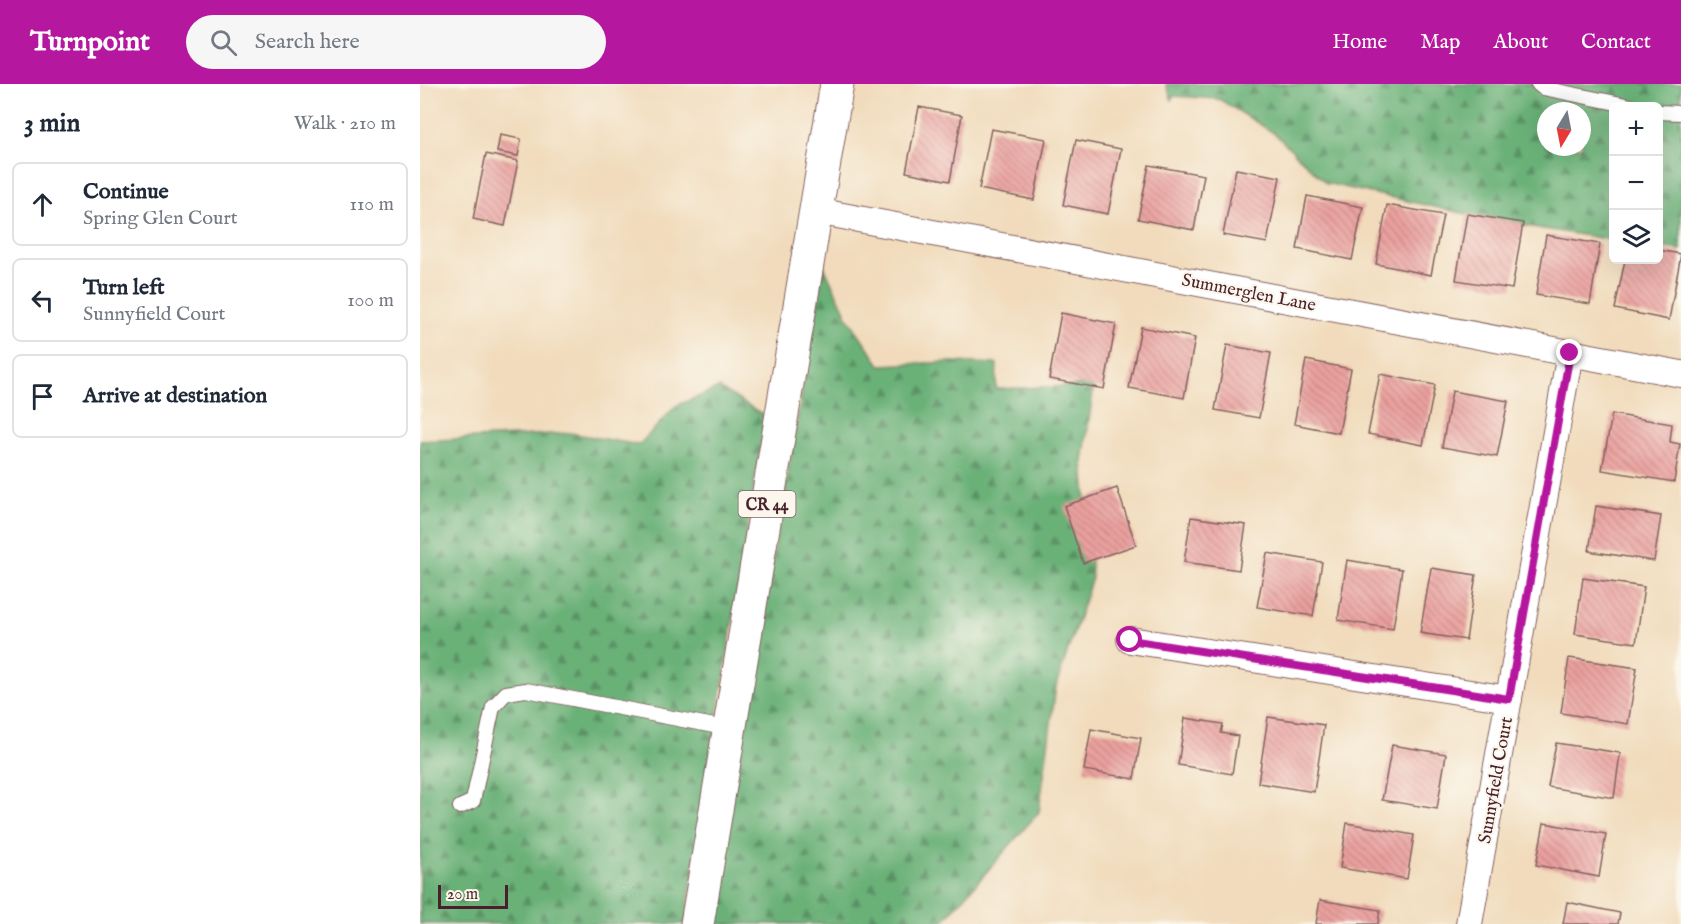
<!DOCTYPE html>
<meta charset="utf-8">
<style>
:root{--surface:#fff;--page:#f6f6f7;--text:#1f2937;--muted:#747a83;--line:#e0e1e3;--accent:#b5179e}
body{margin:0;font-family:"IM FELL English",serif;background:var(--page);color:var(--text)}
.controls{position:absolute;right:18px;top:18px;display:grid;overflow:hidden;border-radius:9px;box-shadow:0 6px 24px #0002}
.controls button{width:54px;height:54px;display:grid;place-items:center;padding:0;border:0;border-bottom:2px solid var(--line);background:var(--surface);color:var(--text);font:30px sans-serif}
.compass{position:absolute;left:1117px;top:18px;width:54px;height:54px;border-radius:50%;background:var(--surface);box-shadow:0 6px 24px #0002;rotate:190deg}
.scale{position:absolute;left:18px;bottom:15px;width:70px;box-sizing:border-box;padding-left:6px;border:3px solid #4a1f2b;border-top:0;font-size:16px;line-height:21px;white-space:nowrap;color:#4a1f2b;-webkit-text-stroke:4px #fbf7ec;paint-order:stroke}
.stop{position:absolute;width:18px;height:18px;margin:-14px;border:4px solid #b5179e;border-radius:50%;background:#fff}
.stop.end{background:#b5179e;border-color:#fff;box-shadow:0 2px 6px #0008}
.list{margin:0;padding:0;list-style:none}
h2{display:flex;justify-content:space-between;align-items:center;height:78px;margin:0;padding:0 24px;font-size:26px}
h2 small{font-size:20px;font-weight:400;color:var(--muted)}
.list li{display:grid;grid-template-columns:39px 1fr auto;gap:18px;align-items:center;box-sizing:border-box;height:84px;margin:0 12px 12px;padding:0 12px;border:2px solid var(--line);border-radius:9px}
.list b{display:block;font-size:22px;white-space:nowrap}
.list p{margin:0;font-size:20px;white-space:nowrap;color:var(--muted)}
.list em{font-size:20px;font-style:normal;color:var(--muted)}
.icon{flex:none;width:33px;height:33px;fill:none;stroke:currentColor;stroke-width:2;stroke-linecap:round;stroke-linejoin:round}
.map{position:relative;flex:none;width:1261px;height:840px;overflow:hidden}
header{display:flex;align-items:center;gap:36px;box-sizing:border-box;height:84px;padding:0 30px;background:var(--accent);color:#fff}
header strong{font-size:28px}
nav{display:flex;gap:33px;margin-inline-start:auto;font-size:21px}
.search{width:420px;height:54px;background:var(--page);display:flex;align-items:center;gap:15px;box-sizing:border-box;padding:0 21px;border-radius:33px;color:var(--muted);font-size:22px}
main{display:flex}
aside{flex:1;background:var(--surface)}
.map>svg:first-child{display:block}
.forest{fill:url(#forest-firs);stroke:#5a6852;stroke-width:1.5;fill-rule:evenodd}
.building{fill:url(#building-back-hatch)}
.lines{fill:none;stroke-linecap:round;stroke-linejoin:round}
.lane-casing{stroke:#84615e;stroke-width:16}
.street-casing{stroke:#84615e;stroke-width:28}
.primary-casing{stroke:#84615e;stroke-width:35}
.lane{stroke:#fff;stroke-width:14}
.street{stroke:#fff;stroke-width:26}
.primary{stroke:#fff;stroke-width:33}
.route{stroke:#b5179e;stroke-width:8}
.labels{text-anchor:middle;stroke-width:4.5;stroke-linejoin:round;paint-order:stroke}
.shield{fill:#fbf7ec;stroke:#7f6065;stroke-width:1.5}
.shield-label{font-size:16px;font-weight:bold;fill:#4a1f2b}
.street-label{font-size:18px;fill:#4a1f2b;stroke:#fbf7ec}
</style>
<header>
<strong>Turnpoint</strong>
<div class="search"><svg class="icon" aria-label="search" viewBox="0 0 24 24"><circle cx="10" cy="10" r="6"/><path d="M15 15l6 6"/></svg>Search here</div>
<nav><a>Home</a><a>Map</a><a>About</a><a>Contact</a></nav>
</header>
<main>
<aside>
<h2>3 min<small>Walk · 210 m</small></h2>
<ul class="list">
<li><svg class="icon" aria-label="ahead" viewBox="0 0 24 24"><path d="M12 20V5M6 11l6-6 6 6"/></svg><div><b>Continue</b><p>Spring Glen Court</p></div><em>110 m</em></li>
<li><svg class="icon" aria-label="left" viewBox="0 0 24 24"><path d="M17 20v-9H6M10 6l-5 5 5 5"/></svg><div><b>Turn left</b><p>Sunnyfield Court</p></div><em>100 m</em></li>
<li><svg class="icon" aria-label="arrive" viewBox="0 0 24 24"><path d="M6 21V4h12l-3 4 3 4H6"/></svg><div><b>Arrive at destination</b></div></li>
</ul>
</aside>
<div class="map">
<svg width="1261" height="840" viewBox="0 0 1261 840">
<defs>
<pattern id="forest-firs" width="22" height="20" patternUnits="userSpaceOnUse" patternTransform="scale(1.5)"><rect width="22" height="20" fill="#6ab178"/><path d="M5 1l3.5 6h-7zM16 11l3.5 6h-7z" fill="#598f63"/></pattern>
<pattern id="building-back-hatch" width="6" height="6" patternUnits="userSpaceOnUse" patternTransform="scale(1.5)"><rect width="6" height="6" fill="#eba19f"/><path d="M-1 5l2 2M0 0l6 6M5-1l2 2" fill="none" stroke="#c08382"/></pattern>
</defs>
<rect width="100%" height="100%" fill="#fbf7ec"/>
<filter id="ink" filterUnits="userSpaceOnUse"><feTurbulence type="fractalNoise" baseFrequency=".0167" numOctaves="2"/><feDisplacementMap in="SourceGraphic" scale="12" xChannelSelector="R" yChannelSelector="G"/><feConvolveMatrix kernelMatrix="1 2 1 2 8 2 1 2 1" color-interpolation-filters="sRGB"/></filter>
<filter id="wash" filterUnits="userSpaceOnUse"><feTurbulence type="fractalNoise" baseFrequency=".008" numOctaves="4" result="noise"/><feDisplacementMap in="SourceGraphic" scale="24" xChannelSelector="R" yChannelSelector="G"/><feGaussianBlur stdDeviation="1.35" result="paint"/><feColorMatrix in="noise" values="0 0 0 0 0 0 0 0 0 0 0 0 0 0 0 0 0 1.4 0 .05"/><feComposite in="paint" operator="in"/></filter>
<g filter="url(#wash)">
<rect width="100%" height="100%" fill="#f1dbbc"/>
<g class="forest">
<path d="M746,0H1261V166L1239,163L1238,22H1194L1193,156L1087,139L906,99L854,49L799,15L754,12L752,16ZM1126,27H1162V63H1126Z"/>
<path d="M404,182L428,234L460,281L532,278L577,280L576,305L674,301L663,378L672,494L636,602L619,728L521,840H289Z"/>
<path d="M299,304L345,332L265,840H0V357L150,349L219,361L256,322Z"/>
</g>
<g id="blocks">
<g class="building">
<path d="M499,23L542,31L530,97L486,88Z"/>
<path d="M571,45L626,55L614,116L559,105Z"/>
<path d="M80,51L101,55L98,72L77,68Z"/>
<path d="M656,56L701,65L688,130L643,121Z"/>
<path d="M66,70L98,77L85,142L53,135Z"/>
<path d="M729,81L784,91L774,146L718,135Z"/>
<path d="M816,85L860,93L847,159L803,151Z"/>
<path d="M887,112L943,123L932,176L877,165Z"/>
<path d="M967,121L1023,131L1011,191L956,180Z"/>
<path d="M1047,130L1103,139L1092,205L1036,196Z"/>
<path d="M1126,151L1180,160L1170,220L1116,211Z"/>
<path d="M1238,166L1261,170L1249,236L1195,225L1205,176H1238Z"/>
<path d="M641,229L696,240L684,305L629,295Z"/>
<path d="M721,243L775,254L764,314L709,304Z"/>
<path d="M807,261L851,269L839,334L795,326Z"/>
<path d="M886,276L931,285L919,349L874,340Z"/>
<path d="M960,290L1015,301L1003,361L948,350Z"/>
<path d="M1032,307L1088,317L1077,373L1022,363Z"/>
<path d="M1192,330L1252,340L1250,358L1260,360L1254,398L1182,386Z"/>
<path d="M697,404L716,461L663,479L644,422Z"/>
<path d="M1176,422L1241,432L1234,477L1169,467Z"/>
<path d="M771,433L826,441L819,486L764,478Z"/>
<path d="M847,469L902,478L893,532L837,523Z"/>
<path d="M927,476L982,485L973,545L918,536Z"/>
<path d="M1011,484L1056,491L1046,556L1000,549Z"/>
<path d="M1163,494L1224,503L1216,559L1155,550Z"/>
<path d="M1149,574L1217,584L1208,640L1141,629Z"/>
<path d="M848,633L904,641L894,708L838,699Z"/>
<path d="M765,634L803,640L801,649L818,652L812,690L758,681Z"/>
<path d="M671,645L721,654L714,695L664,686Z"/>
<path d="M1136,659L1200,669L1194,714L1128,703Z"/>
<path d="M972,661L1026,670L1017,725L962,716Z"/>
<path d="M927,739L994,751L987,795L920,784Z"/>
<path d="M1124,739L1186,750L1179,793L1116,781Z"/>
<path d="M900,816L960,826L958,840H896Z"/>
<path d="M1147,818L1200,829L1198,840H1143Z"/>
</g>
</g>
</g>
<g filter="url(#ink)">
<use href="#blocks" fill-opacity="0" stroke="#84615e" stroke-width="1.5"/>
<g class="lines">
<g class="lane-casing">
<g id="lane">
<path d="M1118,0L1123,4L1211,22"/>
<path d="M1238,28L1261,29"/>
<path d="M40,723L53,717L73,623L86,609L106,606L310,645"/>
</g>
</g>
<g class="street-casing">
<g id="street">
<path d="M396,127L1261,290"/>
<path d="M710,556L1089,615"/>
<path d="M1049,840L1150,269"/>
</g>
</g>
<g class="primary-casing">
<path id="primary" d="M277,840L417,0"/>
</g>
<use href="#lane" class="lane"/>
<use href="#street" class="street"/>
<use href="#primary" class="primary"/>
</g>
</g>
<g class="lines" filter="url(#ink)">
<path class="route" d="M710,556L1089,615L1150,269"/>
</g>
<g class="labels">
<rect class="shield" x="318.5" y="407" width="57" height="26" rx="4.5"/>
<g class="shield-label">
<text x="347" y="426">CR 44</text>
</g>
<g class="street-label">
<text transform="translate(829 208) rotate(11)" y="6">Summerglen Lane</text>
<text transform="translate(1075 696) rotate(-80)" y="6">Sunnyfield Court</text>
</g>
</g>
</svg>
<div class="controls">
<button>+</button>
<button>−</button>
<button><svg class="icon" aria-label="layers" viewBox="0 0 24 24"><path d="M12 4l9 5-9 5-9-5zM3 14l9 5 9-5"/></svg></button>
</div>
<svg class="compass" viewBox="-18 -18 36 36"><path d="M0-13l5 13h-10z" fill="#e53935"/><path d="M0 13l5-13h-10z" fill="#747a83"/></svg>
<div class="scale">20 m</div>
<div class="stop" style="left:710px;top:556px"></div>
<div class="stop end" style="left:1150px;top:269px"></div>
</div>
</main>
